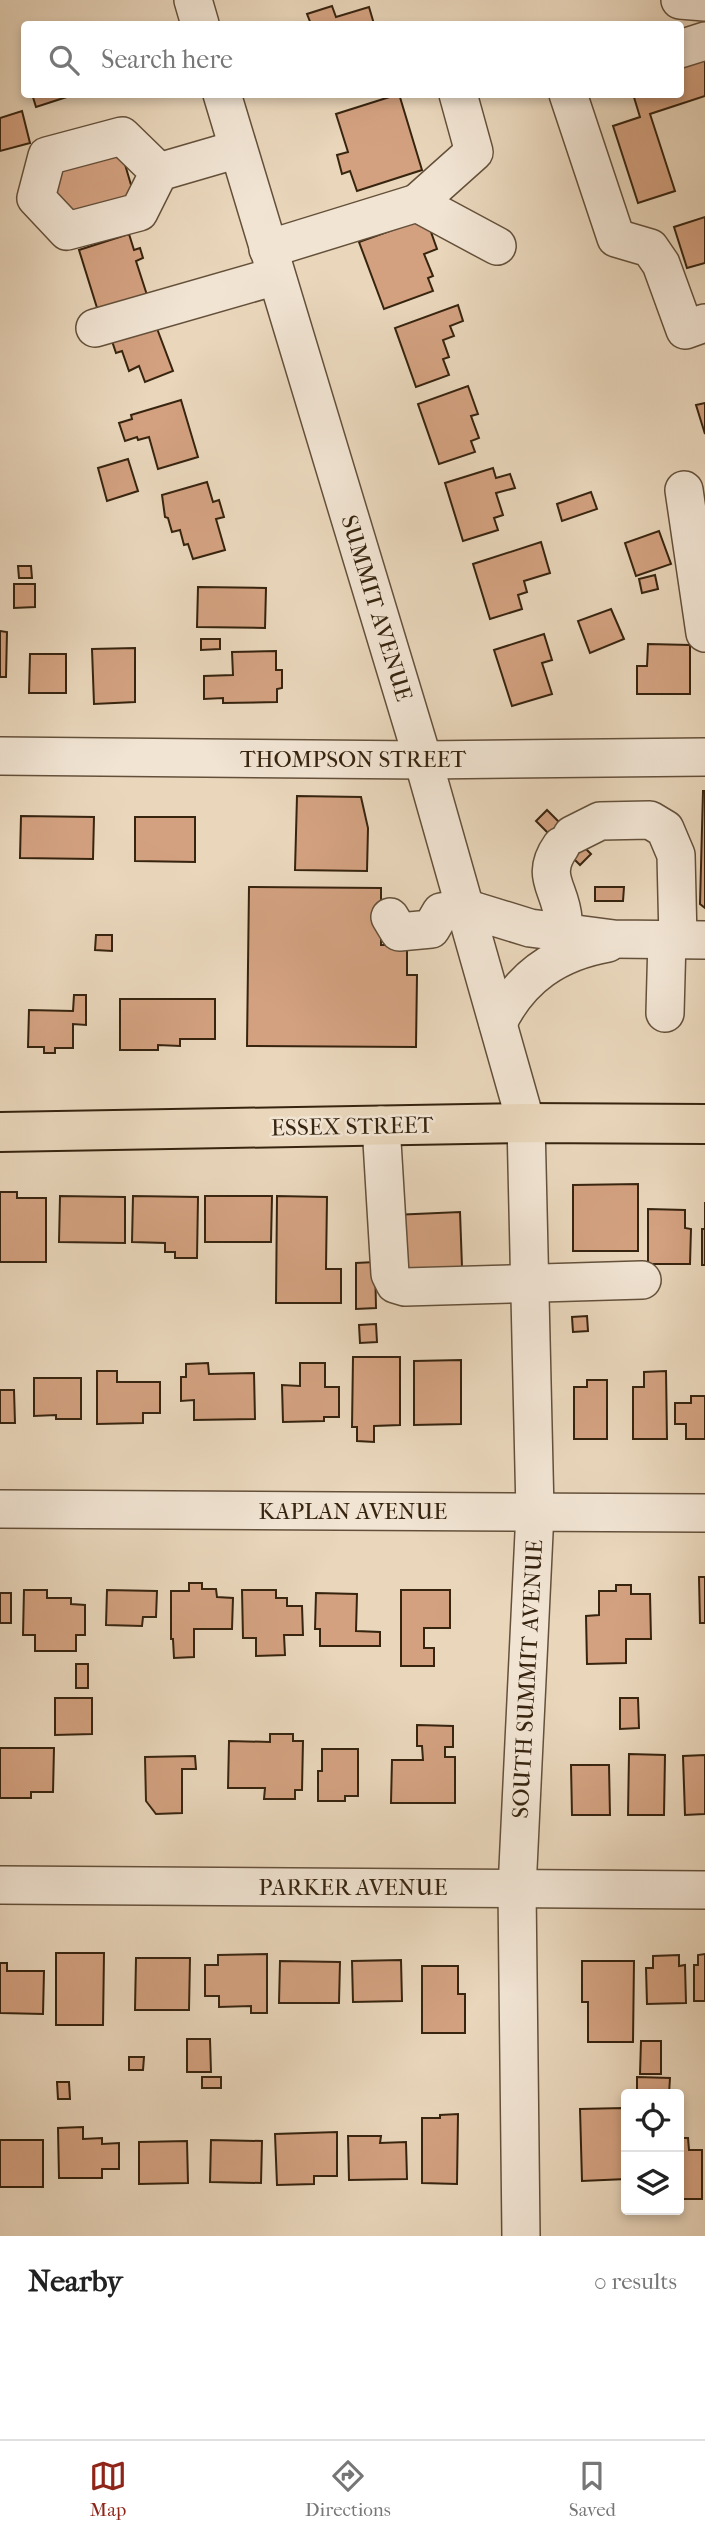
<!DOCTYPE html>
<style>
:root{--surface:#fff;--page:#f6f6f6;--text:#222;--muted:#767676;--line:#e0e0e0;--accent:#8f2418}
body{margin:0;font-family:"IM FELL French Canon",serif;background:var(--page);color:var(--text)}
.controls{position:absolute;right:21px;bottom:21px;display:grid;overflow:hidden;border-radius:7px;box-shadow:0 4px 10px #0003}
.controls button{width:63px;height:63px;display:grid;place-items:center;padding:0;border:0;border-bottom:2px solid var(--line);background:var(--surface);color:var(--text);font:35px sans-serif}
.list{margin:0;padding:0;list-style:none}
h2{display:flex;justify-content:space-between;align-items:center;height:91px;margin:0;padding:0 28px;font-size:30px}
h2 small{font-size:23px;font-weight:400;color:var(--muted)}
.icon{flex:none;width:38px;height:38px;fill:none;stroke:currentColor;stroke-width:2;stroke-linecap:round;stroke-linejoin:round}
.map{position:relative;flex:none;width:705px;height:2236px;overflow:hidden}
.search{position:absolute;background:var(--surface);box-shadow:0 4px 10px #0003;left:21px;right:21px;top:21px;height:77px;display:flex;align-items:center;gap:18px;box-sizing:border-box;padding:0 24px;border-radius:7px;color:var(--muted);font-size:26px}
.sheet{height:203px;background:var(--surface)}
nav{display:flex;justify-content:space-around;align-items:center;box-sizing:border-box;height:98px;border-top:2px solid var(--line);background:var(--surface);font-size:19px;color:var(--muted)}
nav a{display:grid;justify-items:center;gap:4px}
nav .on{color:var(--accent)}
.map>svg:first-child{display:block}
.building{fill:#d3a180;stroke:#37240f;stroke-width:2}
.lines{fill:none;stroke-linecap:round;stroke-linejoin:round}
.minor-casing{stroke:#64503a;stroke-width:40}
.major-casing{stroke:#37240f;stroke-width:42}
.minor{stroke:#f1e4d3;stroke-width:37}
.major{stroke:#e9d6bb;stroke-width:38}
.labels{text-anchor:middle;stroke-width:5;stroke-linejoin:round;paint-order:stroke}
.street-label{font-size:23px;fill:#37240f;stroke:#f1e4d3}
</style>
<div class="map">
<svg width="705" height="2236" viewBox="0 0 705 2236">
<rect width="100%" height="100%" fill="#e9d6bb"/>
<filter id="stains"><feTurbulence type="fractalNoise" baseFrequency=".00286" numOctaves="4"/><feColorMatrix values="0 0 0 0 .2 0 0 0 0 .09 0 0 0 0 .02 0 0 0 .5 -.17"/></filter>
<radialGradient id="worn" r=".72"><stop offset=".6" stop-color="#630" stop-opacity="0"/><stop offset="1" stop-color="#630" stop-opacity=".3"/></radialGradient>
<g class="building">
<path d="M332,6L336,17L369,7L374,24H311L307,14Z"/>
<path d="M705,52V96L650,114L675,191L638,203L613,126L640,117L633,94H680V60Z"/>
<path d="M32,94H76L36,107Z"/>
<path d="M399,94L422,170L357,191L350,171L342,174L337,155L348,152L336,114Z"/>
<path d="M22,111L30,143L0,151V118Z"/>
<path d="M119,144L134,195L62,216L47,165Z"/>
<path d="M705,217V263L687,268L674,227Z"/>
<path d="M426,218L437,249L424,254L433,276L428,278L433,291L384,309L359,242Z"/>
<path d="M129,234L134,250L140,248L143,258L136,261L147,295L98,311L79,250Z"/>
<path d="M458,305L463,321L450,326L454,336L443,340L449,357L443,359L449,375L416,387L395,328Z"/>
<path d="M153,318L173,371L145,382L139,366L129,371L122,351L116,353L110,335Z"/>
<path d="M468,386L478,414L471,416L479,438L471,441L475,452L439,464L418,404Z"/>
<path d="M181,400L198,457L158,469L149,437L138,440L137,437L125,441L119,423L132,419L131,415Z"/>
<path d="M705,403V434L696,405Z"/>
<path d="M128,459L138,491L107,501L98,468Z"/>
<path d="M493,468L496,478L510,474L515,488L496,493L503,515L494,518L498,530L463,541L445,483Z"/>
<path d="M207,482L213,502L219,500L224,517L216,519L225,550L193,559L188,544L184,545L180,530L172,532L168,518L165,517L162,495Z"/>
<path d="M591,492L597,509L562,521L557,504Z"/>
<path d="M659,531L671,564L636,576L625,543Z"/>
<path d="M541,542L550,573L524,581L527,592L518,595L522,609L490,619L473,564Z"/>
<path d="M18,566H31L32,578H19Z"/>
<path d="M655,575L658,589L642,593L639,579Z"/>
<path d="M14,584H35V607L14,608Z"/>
<path d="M198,587L266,588L265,628L197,627Z"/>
<path d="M611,609L624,639L590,653L578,621Z"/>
<path d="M0,631L7,632L6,677H0Z"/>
<path d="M544,634L552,660L542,663L552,694L512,706L494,650Z"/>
<path d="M201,639H220V649L201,650Z"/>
<path d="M648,644L690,645V694H637V666H647Z"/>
<path d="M135,648V702L94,704L92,649Z"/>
<path d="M276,651V670H282V688L277,689V702L223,703V698L204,699V676L233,675L232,652Z"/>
<path d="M30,654H66V693H29Z"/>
<path d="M703,791H705V908L700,904Z"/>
<path d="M297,796L361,797L368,828L367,871L295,870Z"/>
<path d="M547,810L591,854L580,865L536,821Z"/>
<path d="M21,816L94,817L93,859L20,858Z"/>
<path d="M135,817H195V862L135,861Z"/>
<path d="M249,887L381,888V945H407V975H417L416,1047L247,1046Z"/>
<path d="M595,887H624L623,901H595Z"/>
<path d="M96,935H112V951L95,950Z"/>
<path d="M74,995H86V1025L73,1024V1048H55V1053H44V1047H28L29,1010L73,1011Z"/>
<path d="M120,999H215V1039H180V1046L158,1045V1050H120Z"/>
<path d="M638,1184V1251H573V1185Z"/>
<path d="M0,1192H17V1198H46V1262H0Z"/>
<path d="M60,1196L125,1197V1243L59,1242Z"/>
<path d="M133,1196L198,1197L197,1258H175V1252H165V1243L132,1242Z"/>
<path d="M205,1196H272L271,1242H205Z"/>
<path d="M277,1196L327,1197L326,1269H341V1303H276Z"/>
<path d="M705,1202V1265H702V1229H705Z"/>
<path d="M648,1209L685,1210V1228L691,1229L690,1264H648Z"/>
<path d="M460,1212L462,1267L395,1270L393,1215Z"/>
<path d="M375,1262L376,1308L356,1309V1263Z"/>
<path d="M587,1316L588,1331L573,1332L572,1317Z"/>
<path d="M376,1324L377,1342L360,1343L359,1325Z"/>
<path d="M353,1357H400V1425L374,1426V1442L357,1441V1427H352Z"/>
<path d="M461,1360V1424L414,1425V1361Z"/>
<path d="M208,1363L209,1374L254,1373L255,1419L194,1420V1400L181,1401V1377H186V1364Z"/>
<path d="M300,1363H325V1387H339V1417H324V1421L283,1422L282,1385L300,1386Z"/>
<path d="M97,1371H117V1382H160V1413H143V1423L97,1424Z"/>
<path d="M666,1371L667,1439H633V1387H644V1372Z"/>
<path d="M34,1378H81V1419H56V1415L34,1416Z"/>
<path d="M587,1380H607V1439H574V1387H587Z"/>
<path d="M0,1390H14L15,1423H0Z"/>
<path d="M691,1396H705V1439H686V1424H675V1403H691Z"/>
<path d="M699,1577H705V1623H700Z"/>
<path d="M189,1583H202V1589H216L217,1597L233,1598L232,1629H194V1657L174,1658L173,1639H171V1591H189Z"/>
<path d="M616,1585H631V1594H650L651,1639H626V1663L587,1664L586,1616L599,1615V1591H616Z"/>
<path d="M24,1590H47V1598H71V1604L85,1605V1635H76V1651H35V1635H23Z"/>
<path d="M107,1590L157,1591L156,1617H143L142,1626L106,1625Z"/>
<path d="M242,1590H276V1598H287V1606H302L303,1635H284L285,1655L256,1656V1638H243Z"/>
<path d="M401,1590H450V1628H424V1648H434V1666H401Z"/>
<rect x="0" y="1593" width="11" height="30"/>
<path d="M316,1593L357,1594L356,1631L380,1632V1646H320V1629H315Z"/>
<rect x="76" y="1664" width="12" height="24"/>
<path d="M55,1698H92V1734L55,1735Z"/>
<path d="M620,1698H638L639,1728L620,1729Z"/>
<path d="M417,1725L453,1726V1747H445V1757H455V1803H391L392,1760H423L422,1746H417Z"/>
<path d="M270,1734H293V1741H303L302,1790H295V1799H264L265,1788H228L229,1741L270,1742Z"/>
<path d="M0,1748H54L53,1792H31V1798H0Z"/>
<path d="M322,1749H358V1796H345V1801H318V1771H322Z"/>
<path d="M629,1754L665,1755L664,1815H628Z"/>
<path d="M705,1755V1814L685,1815L683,1756Z"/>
<path d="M195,1756L196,1769H182V1813L156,1814L146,1801L145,1757Z"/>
<path d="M571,1765H609L610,1815H572Z"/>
<path d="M56,1953H104L103,2025H56Z"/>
<path d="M267,1954V2013H251V2006L219,2007V1996H205V1965H218V1955Z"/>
<path d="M705,1954V2001H694V1965H698V1955Z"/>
<path d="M679,1955V1966L685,1965L686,2003L647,2004L646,1968H653V1956Z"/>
<path d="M136,1958H190L189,2010H135Z"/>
<path d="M401,1960L402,2001L353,2002L352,1961Z"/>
<path d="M280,1961L340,1962L339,2003H279Z"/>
<path d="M582,1961H634L633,2042H588V2002H582Z"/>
<path d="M0,1963H7V1971H44L43,2014L0,2013Z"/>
<path d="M422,1966H458V1994H465V2033H422Z"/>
<path d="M187,2039H210L211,2072H187Z"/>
<path d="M641,2041H661V2074H640Z"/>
<path d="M129,2057H144L143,2070H129Z"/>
<rect x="202" y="2077" width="19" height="11"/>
<path d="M637,2077L670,2078L669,2094H637Z"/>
<path d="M57,2082H69L70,2099H58Z"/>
<path d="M623,2108L626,2179L582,2181L580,2109Z"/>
<path d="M458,2114L457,2184L422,2183V2118H440V2115Z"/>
<path d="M83,2127V2139L102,2138V2144L119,2143V2169H102V2178H59L58,2128Z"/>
<path d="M337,2132V2176H314V2184L277,2185L275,2134Z"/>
<path d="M348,2136H381L380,2143L406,2142L407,2179L349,2180Z"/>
<path d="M679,2138H688L689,2150H702V2199H679Z"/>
<rect x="0" y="2140" width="43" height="47"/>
<path d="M211,2140L262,2141L261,2183L210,2182Z"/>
<path d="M187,2141L188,2183L139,2184V2142Z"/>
</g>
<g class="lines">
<g class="minor-casing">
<g id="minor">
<path d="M193,0L200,24"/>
<path d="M680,0L705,2"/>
<path d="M680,49L705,41"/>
<path d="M222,94L423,760L526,1123L535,1512L517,1889L521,2236"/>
<path d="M568,94L616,238L650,248L661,264L685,330L705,323"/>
<path d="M159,172L122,136L47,156L36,198L67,231L139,212L159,172L238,149"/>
<path d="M417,203L474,152L458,94"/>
<path d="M268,249L417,203L497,246"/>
<path d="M95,328L276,276"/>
<path d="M684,490L705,633"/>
<path d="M0,756L423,760L705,757"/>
<path d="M572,835L600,821L650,820L665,829L676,855L678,939"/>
<path d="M390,917L399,932L431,929L441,912L465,908L530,928L614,939L705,940"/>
<path d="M549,931L562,924L563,919C561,888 539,877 561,846"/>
<path d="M665,1013L667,939"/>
<path d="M498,1023C520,977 557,952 608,943"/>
<path d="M381,1125L390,1274L395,1284L405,1287L642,1280"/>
<path d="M0,1509L705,1513"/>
<path d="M0,1885L705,1890"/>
</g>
</g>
<g class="major-casing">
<path id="major" d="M0,1132L526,1123L705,1124"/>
</g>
<use href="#minor" class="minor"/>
<use href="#major" class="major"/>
</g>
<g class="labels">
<g class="street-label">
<text transform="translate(377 608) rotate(73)" y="8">SUMMIT AVENUE</text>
<text x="353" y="767">THOMPSON STREET</text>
<text transform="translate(352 1126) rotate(-1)" y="8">ESSEX STREET</text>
<text x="353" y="1519">KAPLAN AVENUE</text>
<text transform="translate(527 1679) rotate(-87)" y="8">SOUTH SUMMIT AVENUE</text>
<text x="353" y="1895">PARKER AVENUE</text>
</g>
</g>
<rect width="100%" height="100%" filter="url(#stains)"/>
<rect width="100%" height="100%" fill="url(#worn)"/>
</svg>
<div class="controls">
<button><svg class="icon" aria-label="locate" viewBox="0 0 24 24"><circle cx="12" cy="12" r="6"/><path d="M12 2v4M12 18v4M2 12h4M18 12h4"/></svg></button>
<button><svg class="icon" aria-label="layers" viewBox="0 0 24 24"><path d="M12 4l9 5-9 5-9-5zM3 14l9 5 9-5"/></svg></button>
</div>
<div class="search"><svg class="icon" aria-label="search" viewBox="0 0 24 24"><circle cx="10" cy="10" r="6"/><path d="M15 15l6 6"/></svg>Search here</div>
</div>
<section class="sheet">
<h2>Nearby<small>0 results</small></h2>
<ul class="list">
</ul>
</section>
<nav>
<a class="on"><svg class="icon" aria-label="map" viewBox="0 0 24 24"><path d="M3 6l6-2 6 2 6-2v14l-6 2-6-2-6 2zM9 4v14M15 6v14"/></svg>Map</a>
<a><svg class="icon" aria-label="directions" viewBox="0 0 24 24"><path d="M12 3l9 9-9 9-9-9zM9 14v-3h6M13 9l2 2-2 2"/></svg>Directions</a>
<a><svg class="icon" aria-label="saved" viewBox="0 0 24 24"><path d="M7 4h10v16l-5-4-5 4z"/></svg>Saved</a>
</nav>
